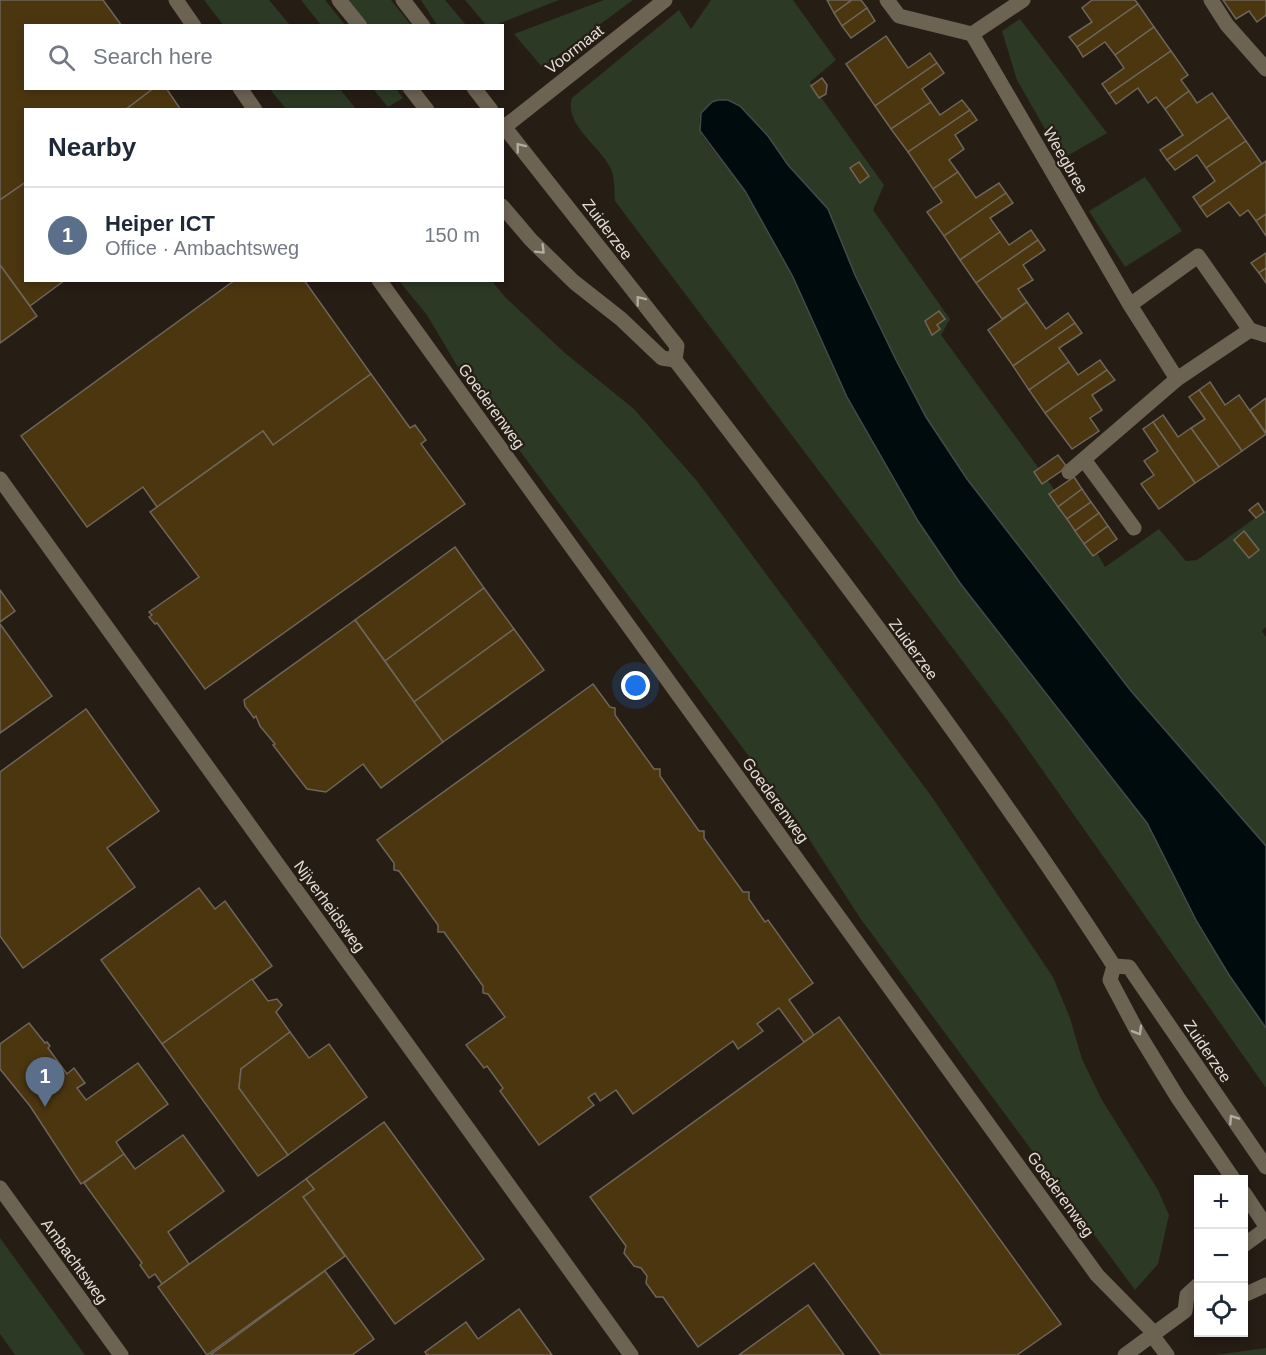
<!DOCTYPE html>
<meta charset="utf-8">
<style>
:root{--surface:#fff;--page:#f2f2f3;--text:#1f2937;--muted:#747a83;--line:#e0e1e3;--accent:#1a73e8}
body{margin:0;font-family:Helvetica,sans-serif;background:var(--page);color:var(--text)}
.controls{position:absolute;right:18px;bottom:18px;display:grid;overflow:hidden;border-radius:0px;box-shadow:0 3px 9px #0003}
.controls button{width:54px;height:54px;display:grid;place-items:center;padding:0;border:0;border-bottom:2px solid var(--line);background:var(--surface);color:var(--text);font:30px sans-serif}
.you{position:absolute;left:636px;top:686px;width:21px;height:21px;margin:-15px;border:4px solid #fff;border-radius:50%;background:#1a73e8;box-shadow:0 0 0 9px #1a73e833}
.badge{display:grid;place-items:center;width:39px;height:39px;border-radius:50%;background:var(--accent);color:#fff;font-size:20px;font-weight:700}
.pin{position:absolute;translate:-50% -50px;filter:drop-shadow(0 2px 3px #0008)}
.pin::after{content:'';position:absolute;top:32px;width:21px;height:18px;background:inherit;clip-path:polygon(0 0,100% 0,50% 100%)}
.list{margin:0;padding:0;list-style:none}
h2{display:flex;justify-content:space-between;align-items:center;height:78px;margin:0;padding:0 24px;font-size:26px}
h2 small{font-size:20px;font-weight:400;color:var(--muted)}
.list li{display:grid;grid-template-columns:39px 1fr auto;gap:18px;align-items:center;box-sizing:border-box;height:96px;padding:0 24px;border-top:2px solid var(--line)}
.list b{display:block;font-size:22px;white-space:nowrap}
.list p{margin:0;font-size:20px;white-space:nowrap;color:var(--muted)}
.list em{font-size:20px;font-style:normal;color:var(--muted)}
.icon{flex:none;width:33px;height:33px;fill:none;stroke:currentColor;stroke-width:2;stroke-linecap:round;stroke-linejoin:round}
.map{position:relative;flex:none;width:1266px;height:1355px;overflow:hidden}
.search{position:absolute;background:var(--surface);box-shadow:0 3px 9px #0003;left:24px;top:24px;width:480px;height:66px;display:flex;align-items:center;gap:15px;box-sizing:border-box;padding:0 21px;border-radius:0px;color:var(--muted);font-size:22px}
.panel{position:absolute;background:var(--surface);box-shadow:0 3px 9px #0003;left:24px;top:108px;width:480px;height:174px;border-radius:0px}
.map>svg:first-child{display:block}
.green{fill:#2c3924}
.water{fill:#000b0e;stroke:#444a4a;stroke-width:1.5}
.building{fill:#4b3610;stroke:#6e665a;stroke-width:1.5}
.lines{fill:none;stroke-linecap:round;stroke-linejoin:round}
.service{stroke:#6c6353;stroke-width:15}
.minor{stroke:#6c6353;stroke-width:15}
.tertiary{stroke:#6c6353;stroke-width:15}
.oneway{stroke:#b3aca2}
.labels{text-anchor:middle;stroke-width:4.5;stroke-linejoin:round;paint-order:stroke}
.street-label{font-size:16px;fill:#e2dcd6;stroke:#261d15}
</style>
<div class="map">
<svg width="1266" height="1355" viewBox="0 0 1266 1355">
<rect width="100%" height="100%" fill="#261d15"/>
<g class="green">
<path d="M204,0H269L290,25H223Z"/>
<path d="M301,0H325L345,25H321Z"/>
<path d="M348,0H391L411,25H368Z"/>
<path d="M421,0H445L466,25H437Z"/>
<path d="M465,0H559L493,26L486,25Z"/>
<path d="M604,0H633L542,67L514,34Z"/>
<path d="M711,0H793L836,60L810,82L884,185L873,210L950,319L941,335L1084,530L1105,567L1159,529L1186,561L1197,560L1266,510V627L1262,631L1266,637V846L1131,691L967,479L926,417L895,358L855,275L828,209L788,165L768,136L740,106L718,100L712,102L701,112L699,121L702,136L745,191L793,277L847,397L918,521L960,583L1147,823L1197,922L1229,975L1266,1028V1088L1010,724L615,201C614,192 615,180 612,172C605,149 563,126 572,98L679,10L691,29Z"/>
<path d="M1020,19L1107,133L1062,159L1017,80L1002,31Z"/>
<path d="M270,89H340L356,109H286Z"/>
<path d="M373,89H396L403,98L388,107Z"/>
<path d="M1145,177L1182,231L1125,267L1089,211Z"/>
<path d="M399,281H492L506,298L565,353L634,409L697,481L932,797L1053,977L1070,1018L1082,1059L1102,1100L1158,1190L1169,1215L1158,1264L1135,1290L860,918L796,819L462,374L427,315Z"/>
<path d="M0,1238L85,1355H15L0,1334Z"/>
<path d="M1266,1348V1355H1215Z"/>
</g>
<path class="water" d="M718,100H728L740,106L768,136L788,165L828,209L855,275L895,358L926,417L967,479L1131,691L1266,846V1028L1229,975L1197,922L1147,823L960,583L918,521L847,397L793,277L745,191L700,131L701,113L712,102Z"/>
<g class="building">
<path d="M0,0H103L122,26H26V88H154L125,110H26V182L0,200Z"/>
<path d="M827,0H852L834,13Z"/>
<path d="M852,0H861L867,8L842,26L834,13Z"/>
<path d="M1092,0H1135L1138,4L1077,47L1069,37L1092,22L1082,8Z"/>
<path d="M1223,0H1266V15L1257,22L1249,11L1236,19Z"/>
<path d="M1138,4L1154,27L1115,55L1105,42L1083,57L1077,47Z"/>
<path d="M867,8L875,21L851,38L842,26Z"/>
<path d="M1154,27L1171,51L1109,94L1102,84L1124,68L1115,55Z"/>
<path d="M886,36L908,68L930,53L937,63L875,106L846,64Z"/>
<path d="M1171,51L1188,75L1181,80L1189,91L1165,109L1156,97L1148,103L1138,88L1116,104L1109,94Z"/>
<path d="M937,63L944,73L922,89L931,102L891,129L875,106Z"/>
<path d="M822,78L827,85L826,94L819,98L811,86Z"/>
<path d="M154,88H166L181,110H125Z"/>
<path d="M1189,91L1197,103L1212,93L1229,117L1167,160L1160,150L1183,135L1165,109Z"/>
<path d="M962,100L970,110L908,152L891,129L931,102L940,115Z"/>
<path d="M970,110L977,120L955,135L964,149L949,160L958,172L933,189L908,152Z"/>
<path d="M1229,117L1246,141L1206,168L1197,155L1175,170L1167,160Z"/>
<path d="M1246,141L1262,164L1200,207L1193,197L1215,181L1206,168Z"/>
<path d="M1266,161V214L1256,221L1248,210L1240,216L1229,202L1207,217L1200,207Z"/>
<path d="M859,162L869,176L860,183L850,168Z"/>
<path d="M958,172L976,198L999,183L1006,193L944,236L927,212L942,202L933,189Z"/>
<path d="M26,182V280H65L30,306L0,265V200Z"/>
<path d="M1006,193L1013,203L990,218L1000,232L960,260L944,236Z"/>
<path d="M1266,214V236L1256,221Z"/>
<path d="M1031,230L1038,240L976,283L960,260L1000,232L1009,245Z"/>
<path d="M1038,240L1045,250L1023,265L1033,280L1018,289L1027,302L1002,319L976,283Z"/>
<path d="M1266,253V268L1259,273L1251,263Z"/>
<path d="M0,265L37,316L0,343Z"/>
<path d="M1266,268V283L1259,273Z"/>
<path d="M235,280H304L371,374L273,445L263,431L157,507L143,487L87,527L21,436Z"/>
<path d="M1027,302L1046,329L1068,313L1075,323L1013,366L988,330Z"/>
<path d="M939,311L945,319L937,325L940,329L932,335L925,321Z"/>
<path d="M1075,323L1082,333L1059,348L1069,362L1029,390L1013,366Z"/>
<path d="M1100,360L1107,370L1045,413L1029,390L1069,362L1078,375Z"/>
<path d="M1107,370L1115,380L1092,395L1102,410L1090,418L1099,431L1072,449L1045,413Z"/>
<path d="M371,374L410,428L415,425L426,440L421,444L465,504L205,689L157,623L155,624L149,617L152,615L149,612L199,577L150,512L263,431L273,445Z"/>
<path d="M1210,382L1225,405L1239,395L1266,434L1242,451L1199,390Z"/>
<path d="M1199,390L1242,451L1219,467L1191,428L1205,419L1189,397Z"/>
<path d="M1266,398V433L1250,410Z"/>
<path d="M1163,415L1178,437L1191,428L1219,467L1195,483L1153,422Z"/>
<path d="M1153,422L1195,483L1159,509L1141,484L1154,475L1144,461L1158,451L1143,429Z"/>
<path d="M1058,455L1067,467L1042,484L1034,472Z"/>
<path d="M1074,477L1082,489L1058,507L1049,494Z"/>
<path d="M1082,489L1091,502L1067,519L1058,507Z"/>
<path d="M1091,502L1099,513L1075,531L1067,519Z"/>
<path d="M1258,503L1264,512L1256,518L1249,510Z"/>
<path d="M1099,513L1108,526L1084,544L1075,531Z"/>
<path d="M1108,526L1117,539L1093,556L1084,544Z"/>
<path d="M1244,531L1259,550L1249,558L1234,540Z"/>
<path d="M455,547L484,588L385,661L355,620Z"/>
<path d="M484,588L514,629L414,702L385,661Z"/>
<path d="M0,590L15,611L0,622Z"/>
<path d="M355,620L443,742L381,788L363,764L326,792L307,789L273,745L275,744L260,726L256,716L254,718L245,706L244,700Z"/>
<path d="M0,624L52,696L0,733Z"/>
<path d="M514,629L544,670L443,742L414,702Z"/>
<path d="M593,684L610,707L615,708V715L654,769H660V776L699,831H704V838L743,892H749V899L765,922L768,920L813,983L789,1000L814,1035L804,1042L779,1008L757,1024L763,1031L738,1049L733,1041L633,1114L616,1090L600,1101L595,1093L588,1098L594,1105L539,1145L500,1091L503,1088L487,1066L484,1068L466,1045L505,1017L488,994L483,993V986L444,932H438V925L399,871L394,870V863L377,840Z"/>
<path d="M86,709L159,811L107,848L135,887L23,968L0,936V772Z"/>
<path d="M199,888L215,909L225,901L272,966L162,1044L101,960Z"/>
<path d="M252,979L268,1001L277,999L282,1005L276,1012L290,1032L241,1069L239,1088L288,1155L258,1176L162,1044Z"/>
<path d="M839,1017L1061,1324L1017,1355H881L814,1263L698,1347L663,1297H656L646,1283L647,1276L641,1268L634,1266L624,1253L626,1246L590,1197Z"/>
<path d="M29,1023L45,1043L47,1042L50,1046L48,1048L67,1074L74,1068L85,1083L77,1088L86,1100L138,1063L168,1104L116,1142L124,1154L81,1184L30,1106L0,1069V1044Z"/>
<path d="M290,1032L309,1058L329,1044L367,1097L288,1155L239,1088L241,1069Z"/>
<path d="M384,1122L484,1259L395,1324L303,1197L314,1189L306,1179Z"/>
<path d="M183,1135L224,1191L168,1232L189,1264L162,1284L155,1274L149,1278L140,1265L142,1263L84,1183L124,1154L135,1169Z"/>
<path d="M306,1179L314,1189L303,1197L345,1256L207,1355L158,1287Z"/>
<path d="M325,1271L374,1339L352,1355H210Z"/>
<path d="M808,1305L844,1355H739Z"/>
<path d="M519,1309L552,1355H427L425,1352L466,1322L478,1339Z"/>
</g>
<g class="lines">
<g class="service">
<path d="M176,0L194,26"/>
<path d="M887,0L899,16L972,34"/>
<path d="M240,88L255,110"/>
<path d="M379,280L1097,1275L1154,1333"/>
<path d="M1152,1335L1167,1355"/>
</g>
<g class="minor">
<path d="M1023,0L972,34L1130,305L1177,379L1250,330L1198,256L1130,305"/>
<path d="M1211,0L1227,25L1266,69"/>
<path d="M502,129L665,0"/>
<path d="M1250,330L1266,335"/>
<path d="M1085,461L1134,528"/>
<path d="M1069,472L1177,379"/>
<path d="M0,479L631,1355"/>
<path d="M0,1188L121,1355"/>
<path d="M1244,1245L1266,1229"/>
<path d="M1244,1295L1266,1285"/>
<path d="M1125,1355L1185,1311L1187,1295L1198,1285"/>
</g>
<g class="tertiary">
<path d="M339,0L360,26"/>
<path d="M403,0L423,26"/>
<path d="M410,88L427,110"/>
<path d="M474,88L491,110"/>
<path d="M502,124L677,346L675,360C827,558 979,757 1114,966"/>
<path d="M502,206L531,240L574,282L621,319L662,358L675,360"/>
<path d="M1114,966L1129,967L1266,1167"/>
<path d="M1114,966L1110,980L1137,1031L1178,1098L1234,1180"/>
<path d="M1244,1193L1266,1226"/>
</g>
</g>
<defs><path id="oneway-chevron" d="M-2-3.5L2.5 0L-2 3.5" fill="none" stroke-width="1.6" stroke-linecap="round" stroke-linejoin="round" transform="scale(1.5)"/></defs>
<g class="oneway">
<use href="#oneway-chevron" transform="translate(520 147) rotate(-128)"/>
<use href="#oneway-chevron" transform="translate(541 250) rotate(45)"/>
<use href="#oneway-chevron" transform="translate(640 300) rotate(-128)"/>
<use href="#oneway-chevron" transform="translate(1138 1031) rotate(60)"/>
<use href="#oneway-chevron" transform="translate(1233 1119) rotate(-124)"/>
</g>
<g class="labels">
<g class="street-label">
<text transform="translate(574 49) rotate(-38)" y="6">Voormaat</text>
<text transform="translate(1066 160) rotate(60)" y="6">Weegbree</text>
<text transform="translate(608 229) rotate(53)" y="6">Zuiderzee</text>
<text transform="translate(492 406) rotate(54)" y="6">Goederenweg</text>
<text transform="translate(914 649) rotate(54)" y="6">Zuiderzee</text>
<text transform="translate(776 800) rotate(54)" y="6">Goederenweg</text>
<text transform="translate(330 906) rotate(54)" y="6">Nijverheidsweg</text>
<text transform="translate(1208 1051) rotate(56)" y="6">Zuiderzee</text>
<text transform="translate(1061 1194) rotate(54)" y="6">Goederenweg</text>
<text transform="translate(75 1261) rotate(54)" y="6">Ambachtsweg</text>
</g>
</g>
</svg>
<div class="controls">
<button>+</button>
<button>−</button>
<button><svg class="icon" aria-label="locate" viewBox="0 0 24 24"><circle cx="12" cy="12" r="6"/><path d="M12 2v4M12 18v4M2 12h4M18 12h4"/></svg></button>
</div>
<div class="you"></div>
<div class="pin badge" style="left:45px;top:1107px;background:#5c6f8a">1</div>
<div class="search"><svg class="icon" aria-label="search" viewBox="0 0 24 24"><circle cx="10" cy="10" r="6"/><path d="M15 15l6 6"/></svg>Search here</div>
<section class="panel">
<h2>Nearby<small></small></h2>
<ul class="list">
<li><span class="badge" style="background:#5c6f8a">1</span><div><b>Heiper ICT</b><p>Office · Ambachtsweg</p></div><em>150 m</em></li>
</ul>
</section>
</div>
